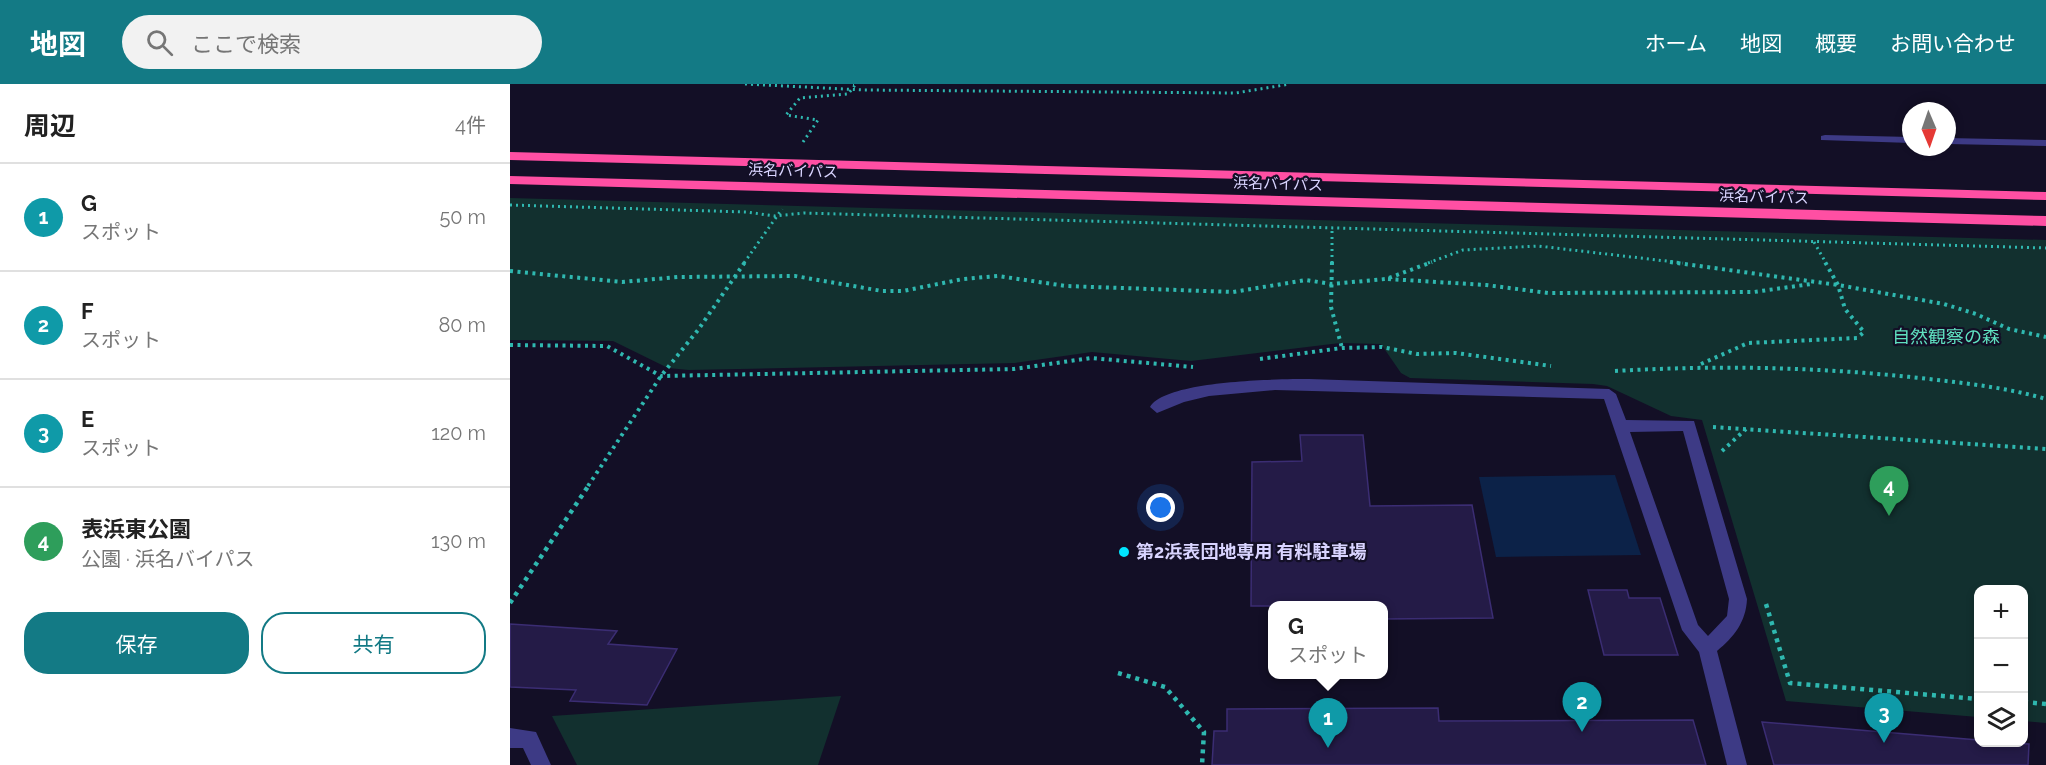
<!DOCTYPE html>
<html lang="ja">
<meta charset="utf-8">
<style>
:root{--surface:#fff;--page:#f2f2f2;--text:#222;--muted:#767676;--line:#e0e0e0;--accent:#137a85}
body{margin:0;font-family:Raleway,"Noto Sans JP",sans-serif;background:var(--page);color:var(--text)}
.controls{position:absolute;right:18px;bottom:18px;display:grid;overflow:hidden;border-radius:12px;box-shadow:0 3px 9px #0003}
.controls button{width:54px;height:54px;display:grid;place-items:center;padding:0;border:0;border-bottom:2px solid var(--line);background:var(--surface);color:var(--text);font:30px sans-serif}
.compass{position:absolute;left:1392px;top:18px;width:54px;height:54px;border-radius:50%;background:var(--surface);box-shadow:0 3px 9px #0003;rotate:178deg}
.you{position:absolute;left:651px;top:424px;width:21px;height:21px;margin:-15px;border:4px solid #fff;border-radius:50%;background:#1a73e8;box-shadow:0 0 0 9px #1a73e833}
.badge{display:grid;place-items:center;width:39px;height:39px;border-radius:50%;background:var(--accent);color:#fff;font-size:20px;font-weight:700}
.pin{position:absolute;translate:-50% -50px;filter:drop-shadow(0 2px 3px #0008)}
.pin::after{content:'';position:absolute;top:32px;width:21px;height:18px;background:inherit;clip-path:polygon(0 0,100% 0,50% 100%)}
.popup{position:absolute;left:758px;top:517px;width:120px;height:78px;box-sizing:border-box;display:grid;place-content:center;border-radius:12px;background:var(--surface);filter:drop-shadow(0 2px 4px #0005);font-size:20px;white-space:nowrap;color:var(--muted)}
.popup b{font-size:22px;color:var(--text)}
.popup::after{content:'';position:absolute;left:50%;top:100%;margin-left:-12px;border:12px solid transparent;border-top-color:var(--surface)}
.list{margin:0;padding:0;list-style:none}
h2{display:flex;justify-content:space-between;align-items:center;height:78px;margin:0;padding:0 24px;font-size:26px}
h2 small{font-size:20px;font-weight:400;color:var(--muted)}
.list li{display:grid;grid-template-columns:39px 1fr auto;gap:18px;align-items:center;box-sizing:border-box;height:108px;padding:0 24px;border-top:2px solid var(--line)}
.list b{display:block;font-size:22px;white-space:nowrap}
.list p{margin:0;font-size:20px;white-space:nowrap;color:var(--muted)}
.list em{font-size:20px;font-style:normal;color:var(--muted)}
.actions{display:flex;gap:12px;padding:18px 24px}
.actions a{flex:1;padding:14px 0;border:2px solid var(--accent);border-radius:24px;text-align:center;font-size:21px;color:var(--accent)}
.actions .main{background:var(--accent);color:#fff}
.icon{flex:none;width:33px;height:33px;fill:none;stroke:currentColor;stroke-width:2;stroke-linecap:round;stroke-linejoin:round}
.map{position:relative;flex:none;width:1536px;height:681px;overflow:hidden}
header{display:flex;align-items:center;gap:36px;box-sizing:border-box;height:84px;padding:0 30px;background:var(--accent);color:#fff}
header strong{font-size:28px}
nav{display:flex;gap:33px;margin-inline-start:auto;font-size:21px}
.search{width:420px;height:54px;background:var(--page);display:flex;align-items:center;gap:15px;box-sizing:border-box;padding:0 21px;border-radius:33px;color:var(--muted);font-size:22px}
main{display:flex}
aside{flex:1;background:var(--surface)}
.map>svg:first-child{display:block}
.green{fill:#12302f}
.water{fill:#0c2248}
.building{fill:#241b47;stroke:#3b2d73;stroke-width:1.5}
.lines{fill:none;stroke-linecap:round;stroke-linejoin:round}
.path-far2{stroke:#2fb8b0;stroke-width:3;stroke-dasharray:2 4;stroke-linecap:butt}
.path-far1{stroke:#2fb8b0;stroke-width:4;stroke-dasharray:3 4.5;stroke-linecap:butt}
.path{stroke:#2fb8b0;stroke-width:4.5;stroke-dasharray:4 5;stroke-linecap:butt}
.minor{fill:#3d3a85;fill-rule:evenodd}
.highway{fill:#ff4fa3;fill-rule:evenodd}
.poi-dot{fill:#00e5ff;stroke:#130f26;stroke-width:2}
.labels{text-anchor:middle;stroke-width:4.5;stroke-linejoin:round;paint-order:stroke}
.far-street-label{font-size:15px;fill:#d9d4ff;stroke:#130f26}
.park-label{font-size:18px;fill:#5fe0c0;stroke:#130f26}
.poi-label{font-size:18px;font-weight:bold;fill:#d9d4ff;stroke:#130f26;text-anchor:start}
</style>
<header>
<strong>地図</strong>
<div class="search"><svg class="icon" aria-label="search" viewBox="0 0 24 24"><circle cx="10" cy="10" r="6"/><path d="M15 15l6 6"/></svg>ここで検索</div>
<nav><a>ホーム</a><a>地図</a><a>概要</a><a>お問い合わせ</a></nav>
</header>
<main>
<aside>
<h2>周辺<small>4件</small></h2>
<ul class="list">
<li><span class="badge" style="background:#0f9aa8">1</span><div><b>G</b><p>スポット</p></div><em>50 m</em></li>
<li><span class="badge" style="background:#0f9aa8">2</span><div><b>F</b><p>スポット</p></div><em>80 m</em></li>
<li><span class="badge" style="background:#0f9aa8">3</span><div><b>E</b><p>スポット</p></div><em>120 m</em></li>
<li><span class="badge" style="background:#2e9e5b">4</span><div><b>表浜東公園</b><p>公園 · 浜名バイパス</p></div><em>130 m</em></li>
</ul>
<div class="actions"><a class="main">保存</a><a>共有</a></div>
</aside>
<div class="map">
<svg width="1536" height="681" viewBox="0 0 1536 681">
<rect width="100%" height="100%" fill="#130f26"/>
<g class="green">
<path d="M0,114L1536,156V639L1514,637V506H1468V633L1276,617L1192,336L1161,332L1097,302L1083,300L900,294L891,289L871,260L830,259L681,277L582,268L505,279L179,286L158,284L103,257L0,256Z"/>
<path d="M331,612L308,681H67L42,632Z"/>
</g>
<path class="water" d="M1105,391L1131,471L986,473L969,393Z"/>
<g class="building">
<path d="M790,351H853L860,422L962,421L983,534L873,535V522H741L742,378L792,377Z"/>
<path d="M1078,506H1117L1119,514H1150L1168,571H1094Z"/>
<path d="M0,540L107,547L98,560L167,565L137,621L60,617L66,606L0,603Z"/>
<path d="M928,624L929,637L1183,636L1196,681H702L704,647H717V625Z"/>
<path d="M1252,638L1468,656V658L1519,660L1518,681H1264Z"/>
</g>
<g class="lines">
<g class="path-far2">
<path d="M235,0L354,6L726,9L780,0"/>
<path d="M293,58L308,36L276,31L290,14L338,10L346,0H343"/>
<path d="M0,121L236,128L265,132L294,129L1536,164"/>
<path d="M1304,158L1316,179"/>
<path d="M234,179L272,125"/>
<path d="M822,179V144"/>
<path d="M918,179L953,166L1028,162L1173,179"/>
</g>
<g class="path-far1">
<path d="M822,178L821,223L832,264"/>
<path d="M1160,178L1328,201L1434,220L1466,230L1499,245L1536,253"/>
<path d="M0,187L112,198L168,193L285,192L372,207H393L453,195L488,192L556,202L723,208L796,196L821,200L876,195L922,178"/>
<path d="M878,195L976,201L1038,209L1244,208L1301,200"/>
<path d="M0,261L97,262L151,292L504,285L581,274L683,283"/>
<path d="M750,275L832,264L872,263L907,270L946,269L1041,282"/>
<path d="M1191,280L1238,259L1347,254L1354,248L1335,225L1328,201L1315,178"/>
<path d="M1105,287C1207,281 1309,283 1410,294C1453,299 1495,303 1536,315"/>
<path d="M1203,343L1536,365"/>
<path d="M1212,367L1236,345"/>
<path d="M78,402L151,292L188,246L235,178"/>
</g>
<g class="path">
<path d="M0,519L79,401"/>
<path d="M1256,520L1280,599L1468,615"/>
<path d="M608,589L655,603L694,648L692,681"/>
<path d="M1514,618L1536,620"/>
</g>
<g class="minor">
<path d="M1315,51L1401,53V59L1311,56V52Z"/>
<path d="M1437,54L1536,56V62L1437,60Z"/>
<path d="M799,295L1099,305L1106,310L1116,336L1184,337L1237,515C1236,538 1224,553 1207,567L1237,681H1217L1189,568L1172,546L1094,315L765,306L699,312L674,318L647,329L640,323C655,296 770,295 799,295ZM1173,347L1219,515L1217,532L1198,552L1188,541L1120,348Z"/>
<path d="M0,644L26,648L41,681H21L13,664H0Z"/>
</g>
<g class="highway">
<path d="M0,68L1536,108V116L0,76Z"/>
<path d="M0,92L1536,132V142L0,100Z"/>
</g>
</g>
<circle class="poi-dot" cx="614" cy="468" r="6"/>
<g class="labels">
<g class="far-street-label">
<text transform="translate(283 87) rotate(2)" y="5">浜名バイパス</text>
<text transform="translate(768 100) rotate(2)" y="5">浜名バイパス</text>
<text transform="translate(1254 113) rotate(2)" y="5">浜名バイパス</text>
</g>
<g class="park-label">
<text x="1436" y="259">自然観察の森</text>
</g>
<g class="poi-label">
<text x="626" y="474">第2浜表団地専用 有料駐車場</text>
</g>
</g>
</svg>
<div class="controls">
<button>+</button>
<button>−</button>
<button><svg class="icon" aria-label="layers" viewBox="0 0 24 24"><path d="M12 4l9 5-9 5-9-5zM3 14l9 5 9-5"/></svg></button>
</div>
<svg class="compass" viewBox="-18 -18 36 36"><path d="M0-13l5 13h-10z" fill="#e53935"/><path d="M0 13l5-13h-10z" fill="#767676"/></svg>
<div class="you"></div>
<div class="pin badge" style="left:818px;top:664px;background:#0f9aa8">1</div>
<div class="popup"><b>G</b>スポット</div>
<div class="pin badge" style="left:1072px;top:648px;background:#0f9aa8">2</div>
<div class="pin badge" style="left:1374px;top:659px;background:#0f9aa8">3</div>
<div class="pin badge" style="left:1379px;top:432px;background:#2e9e5b">4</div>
</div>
</main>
